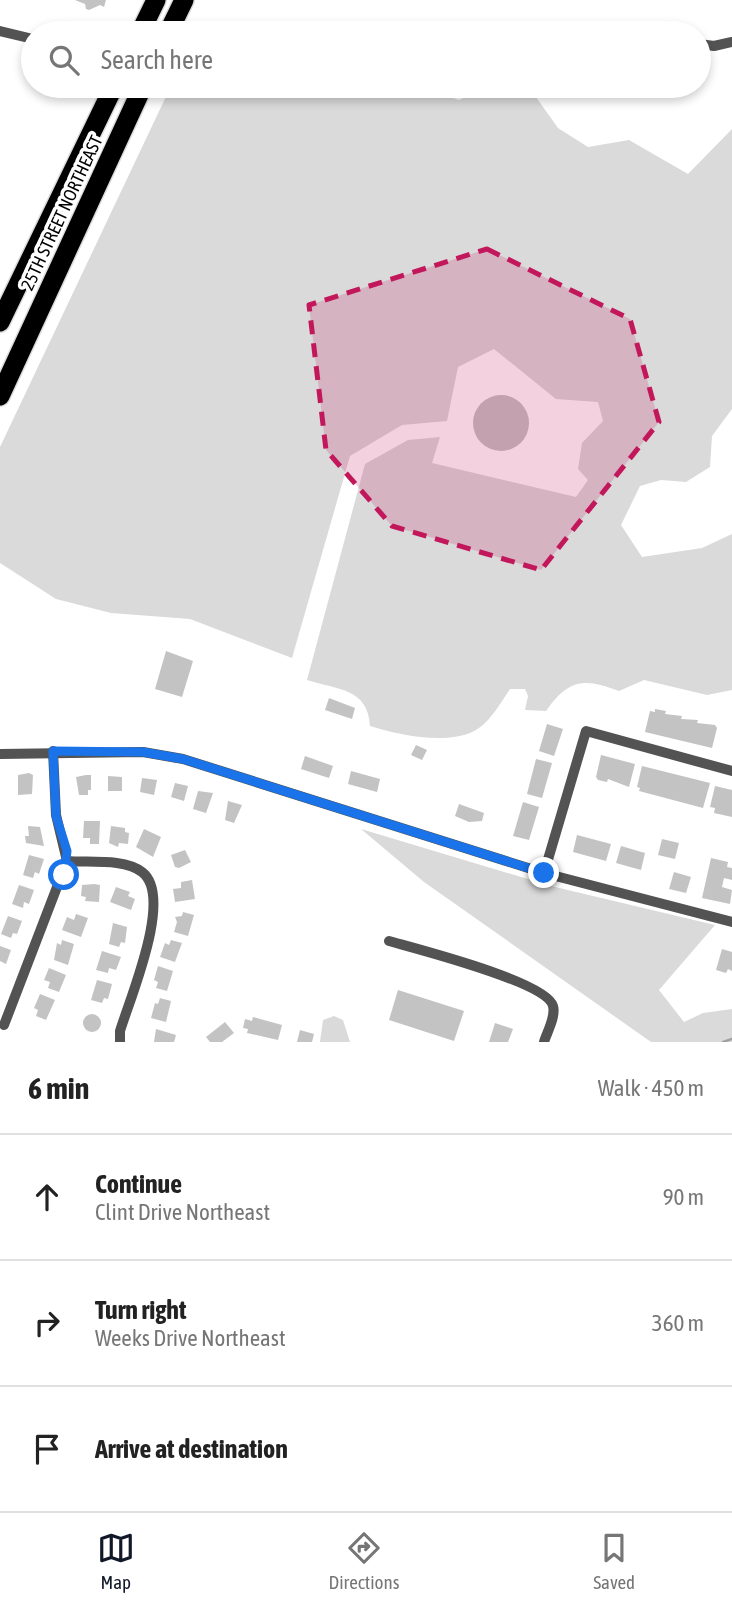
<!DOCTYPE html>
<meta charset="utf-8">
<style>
:root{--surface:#fff;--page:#f6f6f6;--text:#222;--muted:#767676;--line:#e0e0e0;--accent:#111827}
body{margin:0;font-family:"Asap Condensed",sans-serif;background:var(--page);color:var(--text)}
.stop{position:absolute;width:21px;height:21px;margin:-16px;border:5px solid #1a73e8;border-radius:50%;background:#fff}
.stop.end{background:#1a73e8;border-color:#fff;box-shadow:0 2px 7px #0008}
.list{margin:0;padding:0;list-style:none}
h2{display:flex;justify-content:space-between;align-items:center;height:91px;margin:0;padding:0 28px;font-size:30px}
h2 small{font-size:23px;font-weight:400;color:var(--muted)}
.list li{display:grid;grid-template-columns:46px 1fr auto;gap:21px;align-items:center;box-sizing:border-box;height:126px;padding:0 28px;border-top:2px solid var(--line)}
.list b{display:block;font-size:26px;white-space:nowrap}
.list p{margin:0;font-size:23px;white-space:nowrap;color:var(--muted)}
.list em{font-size:23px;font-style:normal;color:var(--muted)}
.icon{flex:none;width:38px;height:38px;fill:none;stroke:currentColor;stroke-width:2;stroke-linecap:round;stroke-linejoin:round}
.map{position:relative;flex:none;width:732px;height:1042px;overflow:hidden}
.search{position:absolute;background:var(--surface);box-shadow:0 4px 10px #0003;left:21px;right:21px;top:21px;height:77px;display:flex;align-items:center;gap:18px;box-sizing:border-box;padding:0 24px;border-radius:38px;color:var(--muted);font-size:26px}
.sheet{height:469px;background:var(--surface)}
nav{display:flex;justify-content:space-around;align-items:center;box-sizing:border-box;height:98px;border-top:2px solid var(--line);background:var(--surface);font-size:19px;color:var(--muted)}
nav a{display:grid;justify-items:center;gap:4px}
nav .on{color:var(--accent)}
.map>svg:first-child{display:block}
.green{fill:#dadada}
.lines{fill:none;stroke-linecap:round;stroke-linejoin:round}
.stream{stroke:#a1a1a1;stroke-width:2.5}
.building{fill:#c3c3c3}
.motorway-casing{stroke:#dbdbdb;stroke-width:22}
.minor{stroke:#535353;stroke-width:10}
.motorway{stroke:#000;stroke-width:19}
.route{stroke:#1a73e8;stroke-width:9}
.marked{fill:#c2185b;fill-opacity:0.2;stroke:#c2185b;stroke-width:5;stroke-dasharray:14 9;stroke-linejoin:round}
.labels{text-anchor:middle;stroke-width:7;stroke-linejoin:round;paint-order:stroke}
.street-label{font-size:18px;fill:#000;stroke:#fff}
</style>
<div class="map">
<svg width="732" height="1042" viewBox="0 0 732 1042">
<rect width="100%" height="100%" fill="#fff"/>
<g class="green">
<path d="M171,86H326L340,91L414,86L459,100L490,86H516L531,90L558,128L588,147L629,140L688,174L732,129V409L712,436L710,467L686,482L661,480L640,486L621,525L642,557L702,548L732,534V690L707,695L644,680L619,691C585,678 569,678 546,711L525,710L528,696L525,689H510C502,701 491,720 479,728C453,747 398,735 370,726C368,688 338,690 307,680L365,464L408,440L440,437L432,463L576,497L588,480L578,469L582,443L603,421L598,402L556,399L494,349L458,367L447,421L402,425L350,456L292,658L190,619L111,613L56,599L0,563V447Z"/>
<path d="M361,829L551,886L715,925L659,990L684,1022L703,1013L732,1009V1042H651L424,882Z"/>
<path d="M334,1016L343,1020L350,1042H320L323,1020Z"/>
</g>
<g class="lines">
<path class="stream" d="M723,1042L732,1039"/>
</g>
<g class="building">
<path d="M75,0H106L104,7L100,5L89,10L86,9L85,4Z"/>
<circle cx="501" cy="423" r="28"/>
<path d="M166,651L193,661L182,697L155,689Z"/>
<path d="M329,698L355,708L352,719L325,710Z"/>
<path d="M655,709L666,711L665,714L682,716L681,719L698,720L697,723L715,725L717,728L712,748L645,732L650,711L655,712Z"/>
<path d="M547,724L563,729L554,756L539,751Z"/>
<path d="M416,745L427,750L422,760L411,755Z"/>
<path d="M601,755L635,764L629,787L608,779L607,782L598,780L596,777Z"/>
<path d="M305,756L333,766L329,778L301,769Z"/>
<path d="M536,759L552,763L542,798L527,794Z"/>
<path d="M642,766L710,783L703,808L639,791L640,788L637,787Z"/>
<path d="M351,771L380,779L377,792L348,784Z"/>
<path d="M29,773L33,775L32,794L18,795V775Z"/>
<path d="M86,775H91V790H88V795H79L76,777Z"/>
<path d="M108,776L122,777V791H108Z"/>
<path d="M142,778L157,780L154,795L140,792Z"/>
<path d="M175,783L188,786L184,801L171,797Z"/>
<path d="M715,786L732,790V817L714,813L715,808L710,807Z"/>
<path d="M198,791L213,793L206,813L193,809Z"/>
<path d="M228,801L242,805L234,823L225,820Z"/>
<path d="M523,802L539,807L529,840L513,836Z"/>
<path d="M459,804L484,813L482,821L469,822L455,816Z"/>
<path d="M84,821H100L99,844H90V838H83Z"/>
<path d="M28,826L40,827L44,846L26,843L25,836H29Z"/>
<path d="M111,826L125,828V832L129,833L128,844L119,843L118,847L109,843Z"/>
<path d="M144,829L161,837L153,857L136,847Z"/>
<path d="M577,835L611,844L606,861L573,852Z"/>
<path d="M662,839L679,843L675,859L658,855Z"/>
<path d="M621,846L645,853L641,870L616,863Z"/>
<path d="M185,850L191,862L179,868L175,867L171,855Z"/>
<path d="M29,855L44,859L39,874L35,872L33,878L23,875Z"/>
<path d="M711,858L728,862L727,867L732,868V880L724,878L722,887L732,890L730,904L702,898Z"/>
<path d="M674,872L691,877L686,893L669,889Z"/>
<path d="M192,880L195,899L175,902L173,889L181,888V882Z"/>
<path d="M94,884L100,885L99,902L85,901L86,897L81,896L82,885Z"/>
<path d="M19,885L34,890L29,904L24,902L23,908L12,904Z"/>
<path d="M116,887L130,892L128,896L135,899L131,910L110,902Z"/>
<path d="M183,912L194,915L188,936L174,932L177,922L175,917L182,916Z"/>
<path d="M76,914L88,918L81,937L62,930L67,917L74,920Z"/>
<path d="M8,916L22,921L17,934L13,933L11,938L1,934Z"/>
<path d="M113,923L127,927L125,943L121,942L119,947L109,944Z"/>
<path d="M62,940L74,944L68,965L54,960L57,943L61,945Z"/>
<path d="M171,940L182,943L175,962L160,957L165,943L169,945Z"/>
<path d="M0,946L11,950L6,964L0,961Z"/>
<path d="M722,949L732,952V971L728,969L726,973L716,970Z"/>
<path d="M102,951L121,957L116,970L109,968L108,973L96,970Z"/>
<path d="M158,966L173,971L167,991L156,988L158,982L154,980Z"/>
<path d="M49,968L66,975L59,992L48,988L50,982L44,980Z"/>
<path d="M97,980L112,984L108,999L104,998L102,1003L91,1000Z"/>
<path d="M398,990L464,1011L454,1041L389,1020Z"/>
<path d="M40,994L55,1000L46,1020L36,1016L38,1010L34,1008Z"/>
<path d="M160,998L171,1001L166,1022L151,1018L155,1003L158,1004Z"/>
<circle cx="92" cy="1023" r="9"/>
<path d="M253,1017L282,1025L278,1040L247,1033L248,1029L243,1028L245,1019L252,1021Z"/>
<path d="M225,1022L234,1033L222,1042H210L206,1037Z"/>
<path d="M495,1023L513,1029L508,1042H489Z"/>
<path d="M156,1029L176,1035L174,1042H154Z"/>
<path d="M300,1030L314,1034L312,1042H297Z"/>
</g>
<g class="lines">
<g class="motorway-casing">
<g id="motorway">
<path d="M140,33L156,0"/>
<path d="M168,33L184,0"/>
<path d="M0,322L114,86"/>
<path d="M0,396L143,86"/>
</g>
</g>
<g class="minor">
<path d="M0,31L33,39"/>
<path d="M699,44L714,46L732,42"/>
<path d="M0,754L143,752L183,759L544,873L732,922"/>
<path d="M67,861C88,863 124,858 142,872C174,896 130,998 120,1031V1042"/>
<path d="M544,873L586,731L732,771"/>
<path d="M389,941C417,949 547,982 553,1006C556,1017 547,1032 544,1042"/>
<path d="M4,1025L67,861L56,815L53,751"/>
</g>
<use href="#motorway" class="motorway"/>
</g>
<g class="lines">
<path class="route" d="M64,875L67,851L56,816L53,751L143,752L183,759L544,873"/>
</g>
<path class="marked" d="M487,249L630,319L659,422L541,570L392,526L326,450L309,305Z"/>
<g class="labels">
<g class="street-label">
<text transform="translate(62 213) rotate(-65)" y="6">25TH STREET NORTHEAST</text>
</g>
</g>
</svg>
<div class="stop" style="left:64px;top:875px"></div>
<div class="stop end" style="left:544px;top:873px"></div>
<div class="search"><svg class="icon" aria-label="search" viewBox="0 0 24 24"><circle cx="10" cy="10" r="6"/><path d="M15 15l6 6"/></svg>Search here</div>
</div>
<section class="sheet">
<h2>6 min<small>Walk · 450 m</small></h2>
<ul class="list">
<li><svg class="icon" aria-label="ahead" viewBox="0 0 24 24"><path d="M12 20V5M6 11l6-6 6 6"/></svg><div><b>Continue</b><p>Clint Drive Northeast</p></div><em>90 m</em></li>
<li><svg class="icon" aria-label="right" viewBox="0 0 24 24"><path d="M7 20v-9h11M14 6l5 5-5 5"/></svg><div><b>Turn right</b><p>Weeks Drive Northeast</p></div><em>360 m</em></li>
<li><svg class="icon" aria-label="arrive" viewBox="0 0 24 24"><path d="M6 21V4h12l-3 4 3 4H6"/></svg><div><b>Arrive at destination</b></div></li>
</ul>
</section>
<nav>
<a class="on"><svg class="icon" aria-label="map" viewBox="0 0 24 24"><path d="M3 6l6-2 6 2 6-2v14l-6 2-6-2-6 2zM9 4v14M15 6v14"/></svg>Map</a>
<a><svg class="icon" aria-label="directions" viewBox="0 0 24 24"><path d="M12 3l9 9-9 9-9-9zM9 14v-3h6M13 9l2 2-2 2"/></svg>Directions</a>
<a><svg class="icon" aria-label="saved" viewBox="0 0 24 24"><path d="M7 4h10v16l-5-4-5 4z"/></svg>Saved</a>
</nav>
